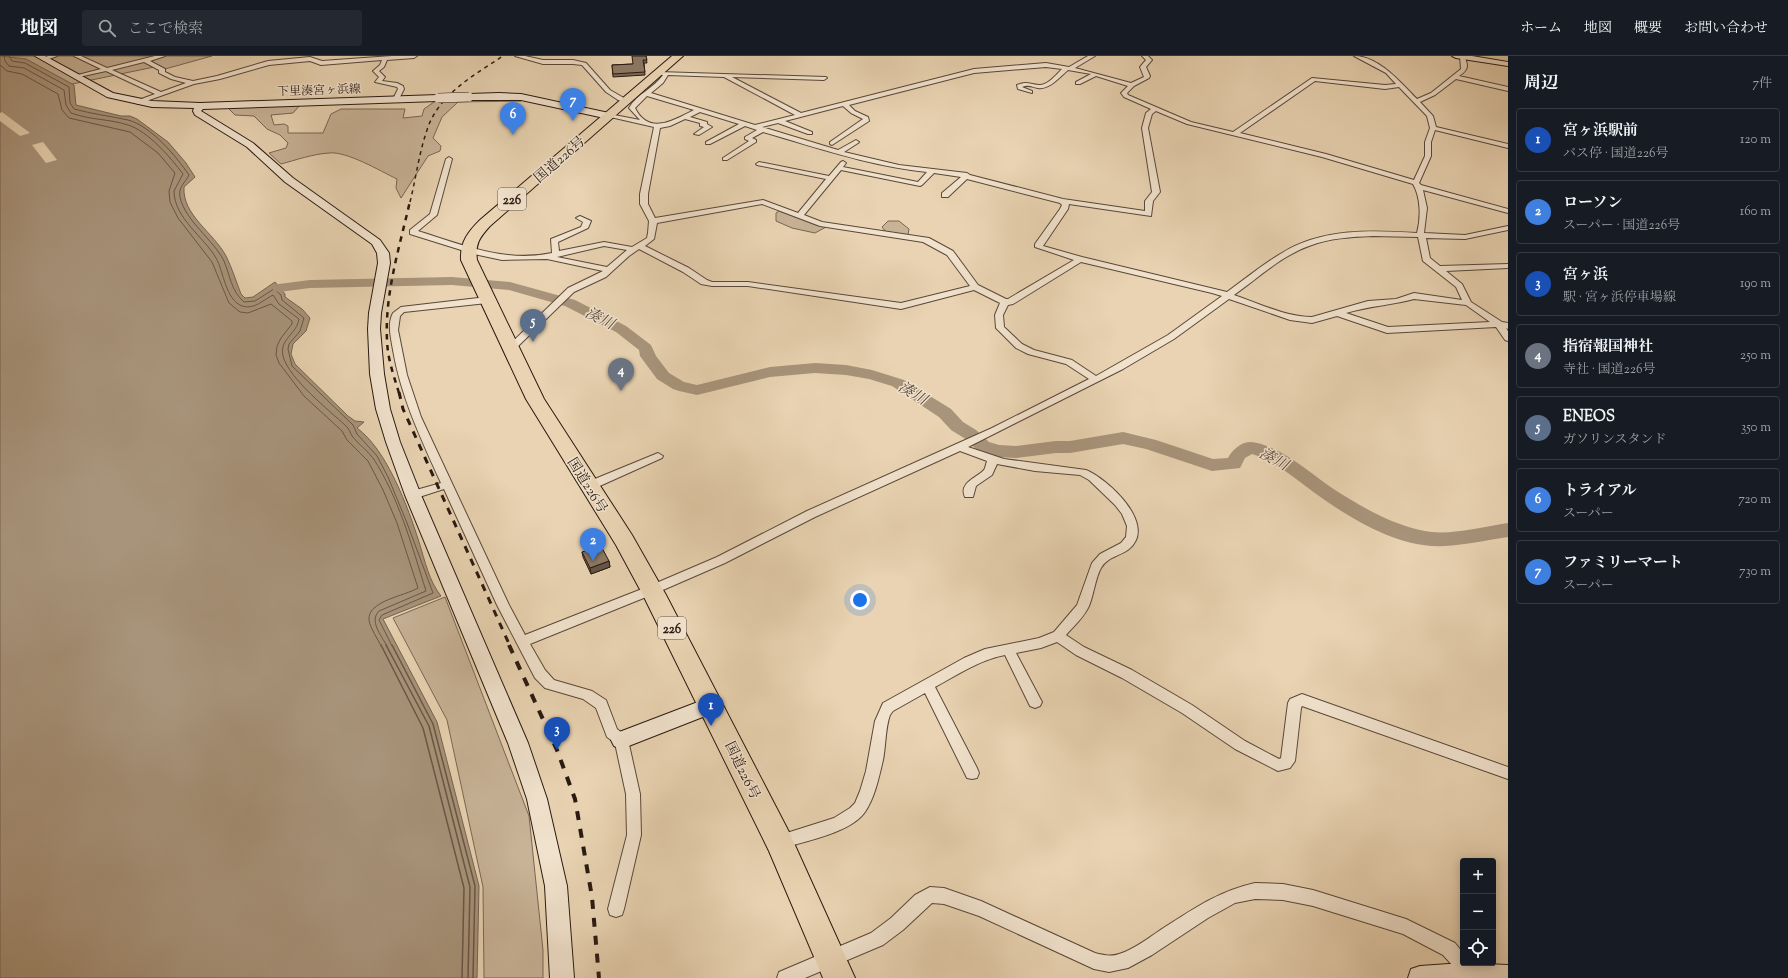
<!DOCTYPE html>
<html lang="ja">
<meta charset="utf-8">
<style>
:root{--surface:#171b24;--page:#242831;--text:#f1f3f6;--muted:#9ea1a6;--line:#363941;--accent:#b45309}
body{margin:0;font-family:"Sorts Mill Goudy","Noto Serif JP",serif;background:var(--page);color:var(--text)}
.controls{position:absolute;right:12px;bottom:12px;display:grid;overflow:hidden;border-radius:4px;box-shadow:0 2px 10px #0003}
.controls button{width:36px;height:36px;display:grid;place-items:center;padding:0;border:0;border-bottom:1px solid var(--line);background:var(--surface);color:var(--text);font:20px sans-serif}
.you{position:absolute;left:860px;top:544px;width:14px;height:14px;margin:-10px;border:3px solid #fff;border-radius:50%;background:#1a73e8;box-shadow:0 0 0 6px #1a73e833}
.badge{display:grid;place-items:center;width:26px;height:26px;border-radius:50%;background:var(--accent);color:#fff;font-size:13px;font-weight:700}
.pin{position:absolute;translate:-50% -33px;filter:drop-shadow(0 1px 2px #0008)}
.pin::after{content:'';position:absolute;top:21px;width:14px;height:12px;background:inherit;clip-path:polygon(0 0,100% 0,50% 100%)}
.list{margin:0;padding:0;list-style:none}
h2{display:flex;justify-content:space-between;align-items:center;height:52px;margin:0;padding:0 16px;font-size:17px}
h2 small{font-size:13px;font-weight:400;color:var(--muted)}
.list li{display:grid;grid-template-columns:26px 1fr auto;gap:12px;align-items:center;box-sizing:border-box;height:64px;margin:0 8px 8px;padding:0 8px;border:1px solid var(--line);border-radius:4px}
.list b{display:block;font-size:15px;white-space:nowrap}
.list p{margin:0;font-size:13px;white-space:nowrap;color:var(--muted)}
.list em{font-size:13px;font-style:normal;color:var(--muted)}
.icon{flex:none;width:22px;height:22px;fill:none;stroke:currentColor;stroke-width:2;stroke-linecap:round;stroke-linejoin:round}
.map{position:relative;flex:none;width:1508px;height:922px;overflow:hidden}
header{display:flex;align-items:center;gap:24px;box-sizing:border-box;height:56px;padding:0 20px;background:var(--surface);border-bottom:1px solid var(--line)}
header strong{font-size:19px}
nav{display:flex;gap:22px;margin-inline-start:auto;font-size:14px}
.search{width:280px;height:36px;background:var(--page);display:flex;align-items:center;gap:10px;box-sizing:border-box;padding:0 14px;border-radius:4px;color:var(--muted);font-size:15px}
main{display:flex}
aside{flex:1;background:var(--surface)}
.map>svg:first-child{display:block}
.green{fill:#c8b397;stroke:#786654}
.water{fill:#a8947b;stroke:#756351}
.pier{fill:#e9d3b2}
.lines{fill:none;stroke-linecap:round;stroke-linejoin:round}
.shore-far1{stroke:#685646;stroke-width:1}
.shore{stroke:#685646;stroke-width:1.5}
.river{fill:#a8947b;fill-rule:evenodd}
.street-casing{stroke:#594839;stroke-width:2}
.secondary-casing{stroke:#291911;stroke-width:2}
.highway-casing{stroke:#291911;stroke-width:2}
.street{fill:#f1e2cd;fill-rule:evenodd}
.secondary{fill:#f1e2cd;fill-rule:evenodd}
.highway{fill:#e9d3b2;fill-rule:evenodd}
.rail-far3{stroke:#291911;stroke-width:1.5;stroke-dasharray:4 4;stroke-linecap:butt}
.rail-far2{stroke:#291911;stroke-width:2.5;stroke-dasharray:5.5 5.5;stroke-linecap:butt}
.rail-far1{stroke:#291911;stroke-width:3;stroke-dasharray:7 7;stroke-linecap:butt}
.rail{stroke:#291911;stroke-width:4;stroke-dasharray:9 9;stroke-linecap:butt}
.secondary-bridge-casing{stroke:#291911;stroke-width:10;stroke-linecap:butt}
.secondary-bridge{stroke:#f1e2cd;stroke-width:9}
.wall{fill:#796957;stroke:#291911}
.shaded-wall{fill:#635547;stroke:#291911}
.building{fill:#8d7a65;stroke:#291911}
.labels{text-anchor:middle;stroke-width:3;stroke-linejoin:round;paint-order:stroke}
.far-street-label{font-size:12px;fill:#291911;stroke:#f1e2cd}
.shield{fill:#f1e2cd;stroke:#655549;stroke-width:1}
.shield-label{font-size:13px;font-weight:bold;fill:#291911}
.street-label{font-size:14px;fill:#291911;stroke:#f1e2cd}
.water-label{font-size:15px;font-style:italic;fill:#5c4a3b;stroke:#f1e2cd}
</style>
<header>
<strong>地図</strong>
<div class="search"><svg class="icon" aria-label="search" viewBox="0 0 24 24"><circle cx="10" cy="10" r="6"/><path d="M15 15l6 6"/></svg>ここで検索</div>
<nav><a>ホーム</a><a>地図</a><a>概要</a><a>お問い合わせ</a></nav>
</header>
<main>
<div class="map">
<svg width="1508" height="922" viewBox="0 0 1508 922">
<rect width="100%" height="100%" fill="#e9d3b2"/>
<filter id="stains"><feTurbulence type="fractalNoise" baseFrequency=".005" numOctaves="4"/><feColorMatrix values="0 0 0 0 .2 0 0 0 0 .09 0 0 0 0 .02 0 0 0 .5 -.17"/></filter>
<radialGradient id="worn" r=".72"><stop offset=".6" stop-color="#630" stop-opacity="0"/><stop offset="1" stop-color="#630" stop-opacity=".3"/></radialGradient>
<g class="green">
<path d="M0,0H212L165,13L159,10L0,43Z"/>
<path d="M441,41L496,42L521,45L458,46L442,61L433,82L441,90L440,95L428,100L401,142L396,132L397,123C380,115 347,95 329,97C313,98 296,104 281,108L269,97L286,92L288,87L280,79L267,73L254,60L235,59L226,50L301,48L293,57L271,59L274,69L284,68L288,70V77H323L331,58L341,53H405L403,62L422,60L424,53Z"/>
<path d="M779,155L816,169L826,171L815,177L792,172L776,165V157Z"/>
<path d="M888,165H899L909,173L908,179C899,179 887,180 882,171Z"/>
<path d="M445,541L529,760L543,894V922H484L483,831L447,664L393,562Z"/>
</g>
<path class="water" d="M0,0L26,3L74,29L76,49L121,60H130L137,63L168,86L186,107L195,121L184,131C182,159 214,177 226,200C232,212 236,225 241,238L245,242L253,241L275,226L285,238V241L302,253L310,262L306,275L293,288L291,298L295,308L348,360L355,365L364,366L357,372C387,394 408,451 419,486C425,505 429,525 441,540L383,563L437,666L479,830L477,922H0Z"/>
<g class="pier">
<path d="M2,56L30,77L20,80L0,65V57Z"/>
<path d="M43,86L57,104L46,107L32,89Z"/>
</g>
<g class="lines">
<g class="shore-far1">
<path d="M4,0L5,5L9,10L24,12L64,34L66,49L71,57C90,64 110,63 128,69C148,75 171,102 183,118L174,135C174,162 204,181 216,202C224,216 225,243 242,250C254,254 263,244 273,239L279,248L299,263C297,278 279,283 283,300C289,323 329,354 346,370C349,372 350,377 352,380C358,388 367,394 373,402C399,442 412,490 426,535L379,555C369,565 381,579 387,590"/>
<path d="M9,0L12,5L25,7L69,31L70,47L74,53C92,58 110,60 128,64C151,70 176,100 189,119C185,127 178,131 180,141C185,165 213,183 224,205C230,219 231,235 244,246L255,245L274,233L281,239L282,244L304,262L300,275L289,288L288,293L292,310L353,369L357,378L377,400L388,421L407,467L433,537L382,559L379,564L392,590"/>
<path d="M0,9L7,15L22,18L58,38L62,54L69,62L130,76L158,97L175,117L169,135L170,146L178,162L212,206L229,247L240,256L248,257L271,248L292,265V268L281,282L277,290L276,299L279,307L304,340L342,375L347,384L368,405L383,434L397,467L418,532C405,540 367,545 369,564C370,572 378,583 381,590"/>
</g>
<g class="shore">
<path d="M381,589L423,672L464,832L462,922"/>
<path d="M386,589L429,670L470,831L468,922"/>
<path d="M392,589L433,668L475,830L473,922"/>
</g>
<path class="river" d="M452,221L510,226L575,244L626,270L651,289L656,300L669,317L684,326L697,329L770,311L815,307L846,309L872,314L904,324L951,353L963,366L976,374L989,386L999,389L1016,390L1056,385H1070L1123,376L1156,384L1213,403L1228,402C1231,395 1242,385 1251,386C1280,389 1311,418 1335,434C1362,451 1389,467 1420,474C1445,481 1482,471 1508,467V481C1487,484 1466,489 1444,490C1401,493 1353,464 1319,440C1298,425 1277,406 1252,398L1245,402L1240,412L1212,415L1146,393L1123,388L1070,397H1056L1016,402L997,401L977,394L964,382L951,374L939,361L892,330L869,323L846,319L815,317L770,321L697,339L679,335L673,333L657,323L640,300L639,294L616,276L565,250L509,234L452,229L310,232L279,236L274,235L272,232L274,229L279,228L310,224Z"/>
<g class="street-casing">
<g id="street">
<path d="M48,0H57L44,5L41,3Z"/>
<path d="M74,0H81L107,12L155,0H165L150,5L165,13V16L175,21L193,25L217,20L268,5L310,1L322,5L392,0H417L414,2L387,4L384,11L379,15L385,21L382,25L397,27L403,30L404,33L399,43L396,45L393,43L398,33L397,31L375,26L379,21L373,15L380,9L382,4L321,9L310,5L269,9L220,23L194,28L138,48L135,46L136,45L155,38L106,15L74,22V20L101,13ZM144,6L159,14V17L171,23L186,27L161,36L112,14Z"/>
<path d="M515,0H525L543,4H573L586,7L610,34L629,45L626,47L618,44L606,36L582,9L573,8H543Z"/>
<path d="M1088,0H1095L1075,12L1131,27L1144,21L1140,11L1146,4L1142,0H1148L1152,4L1146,11L1150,20L1149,22L1134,30L1127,37L1128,39L1191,66L1233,76L1312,22L1385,29L1396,28L1386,17L1354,0C1379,0 1401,27 1417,43L1431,37L1461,13L1460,0H1464C1469,10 1468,14 1459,20L1508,31V35L1456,23L1435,39L1420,46L1433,60L1436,71L1508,88V92L1435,74L1431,86V100L1419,127L1421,129L1508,153V157L1423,134L1427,152L1424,177L1465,179L1508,170V174L1465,183L1426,182L1430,202L1440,210L1508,208V212L1446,215L1462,228L1471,246L1502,266L1508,267V273L1506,272L1508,275V285L1505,284L1496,271L1387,277L1337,260L1312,267L1290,264L1229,243L1174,283L1123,313L968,391L1004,403L1086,414C1108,423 1158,469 1129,493C1120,500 1107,501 1101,512C1095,523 1094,538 1089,550C1084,561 1074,570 1066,579L1084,591L1132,614L1192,649L1245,685L1279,703L1281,702L1288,647L1290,643L1302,638L1508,711V723L1302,650L1301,652L1295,705L1290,712L1278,715L1235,693L1182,657L1122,622L1076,599L1057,586L1041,592L1016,597L1042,646L1040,650L1035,652L1030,650L1005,599C979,604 957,619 935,631L977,712L979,717L977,722L972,723L967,722L925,637L893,655L890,659C885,673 886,689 883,704C879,721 875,741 865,756C851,777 802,786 779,793L774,791L772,786L774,781L834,762L850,752L855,747L860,735L866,715L875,665L883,647L964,602L985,593L1039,582L1054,576L1077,549L1092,507L1100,498L1121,487L1126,481L1127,470L1122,458L1115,449L1089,424L1080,419L1035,415L997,408L992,419L976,430L973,441H965C958,427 978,421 984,414C985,413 986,408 987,405L960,395L815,461L725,507L656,537L530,588L545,614L554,624L592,635L606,644L617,673L626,680L628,684L640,738L641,779L624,853L622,859L616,861L610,859L608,853L627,779L626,738L615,687L607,681L596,652L583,643L545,632L535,622L497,549L444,433L413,443L409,442L408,439L409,436L441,427C421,383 401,341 393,294C391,282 387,268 393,257L401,251L487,241L491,244L487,247L404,256L400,260L398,274L407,319L421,361L509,549L525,579L647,531L717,501L807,455L992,372L1089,323L1066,308L1028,298L1016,292L996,272L995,259L1000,247L974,234L901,253L748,230H712L701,228L683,216L639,193L629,200L606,221L574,236L513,295H507L506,293L507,291L568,232L603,215L547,203L502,204L474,198L410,178V174L430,158L446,103L449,101L452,103L437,159L418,175C463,189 505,207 552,197L551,183L581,171L583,166L576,162L580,160L591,165L588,172L558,186L559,195L604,186L632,191L647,182L648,177L649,165L640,148V138L654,71L606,60L609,58L640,64L629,52C637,38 654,32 663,19L658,18V16L826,21L827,22L824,24L732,21L801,57L974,13L1046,7L1069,11ZM1046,11L1062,13C1056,19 1047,30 1039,29C1028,28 1028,25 1017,29L1018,33L1032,37V35L1022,31C1029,28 1032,31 1038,32C1049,34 1060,21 1068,14L1091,18L1076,26V28H1080L1096,20L1128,30L1121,37L1124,41L1151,53L1146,57L1142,72L1152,136L1145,145V155L1063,143L970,119L967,117L899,109L844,96L858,87L859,86L856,84L838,94L762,71L778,67L808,78H812V76L785,65L843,50L851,57L863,63L830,86V88L832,89L869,65L868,61L855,55L849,49L974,17ZM668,19L724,21L795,59L755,69L651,37L663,27ZM1315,25L1385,33L1399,31L1427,60L1430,72L1425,86V100L1414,124L1326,98L1240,77ZM647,40L694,54C674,64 649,80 635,52ZM1156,55L1187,68L1322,101L1413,128C1421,142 1421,162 1417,177C1372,174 1322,172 1282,197C1263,208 1245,223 1227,236L1082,201L1043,190L1068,153L1069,148L1151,160L1153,145L1160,136L1148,72L1152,58ZM700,56L739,68L706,86V88H710L745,70L757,74L745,81V83L749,85L723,102V104H727L756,86V84L752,82L763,76C818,92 870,110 927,116L918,126L843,111L846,107L843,105L841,106L829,120L759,106L756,108L757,109L826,123L798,157L763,144L655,162L648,148V138L660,72L670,70L685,63L700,67V70L704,71L694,78L699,79L712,71L707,68V66L690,61ZM841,114L920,130L922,129L934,117L961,121L942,137V141H948L967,123L1060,147L1062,149L1060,153L1035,188V191L1074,204L1008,243H1006L978,229L953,195L929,182L822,166L804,159ZM762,148L820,170L923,186L947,199L970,230L901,247L748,226H712L707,224L689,212L645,190L654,183L657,167ZM1373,180L1418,181L1423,205L1456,231L1462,244L1414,237L1396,243L1368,245L1312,261C1286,261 1258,247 1234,239C1258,222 1281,200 1309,190C1330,182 1351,181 1373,180ZM604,190L627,194L607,211L557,201ZM1081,206L1212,237L1222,240L1168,279L1096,320L1072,304L1034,294L1022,288L1004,271L1003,259L1008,249L1013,248ZM1414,243L1466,249L1490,266L1388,271L1346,257C1369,250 1392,249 1414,243Z"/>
<path d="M658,397L663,400L662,402L593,433H585L584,430L585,427Z"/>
<path d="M1255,827L1283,828L1313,834L1406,863L1455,887L1463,897V907H1472L1479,918L1478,922H1464L1443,899L1403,878L1313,850L1283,844L1255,843L1235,847L1208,862L1152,899L1128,912L1109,916L1094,913L979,860L944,848L932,847L903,874L883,889L805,922H777L779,916L871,877L891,862L915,839L930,831L944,832L981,845L1095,897C1103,899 1111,901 1119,898C1133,894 1147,883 1159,875C1192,854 1216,836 1255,827Z"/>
</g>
</g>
<g class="secondary-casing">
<g id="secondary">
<path d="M35,0H45L113,37L152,45L200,47L438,39L442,42L438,45L203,53L201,55L253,87L293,122L380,184L389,197L390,207L381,257L380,273L384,318L390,353L400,386L421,439L528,687L547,743L567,830L574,922H550L545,830L527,743L508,687L405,439L386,386L376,353L370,318L368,273L369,257L378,207L377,197L372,188L285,126L247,91L195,59L193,55L194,52L152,51L107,41Z"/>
<path d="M1452,0H1472L1508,6V10L1456,2Z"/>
<path d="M499,37L521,38L609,57L613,60L609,63L521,44H469L465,41L469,38Z"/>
<path d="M711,641L718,643L721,649L718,655L621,693L614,690L611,684L614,678Z"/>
<path d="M1463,907L1508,909V922H1408L1411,913L1420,910Z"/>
</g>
</g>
<g class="highway-casing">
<path id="highway" d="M672,0H683L490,170C479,182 475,188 477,204L544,343L632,479L666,539L789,776L855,922H823L769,795L644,541L616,489L526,343L461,204C460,186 468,176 480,164Z"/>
</g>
<use href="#street" class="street"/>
<use href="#secondary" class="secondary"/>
<use href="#highway" class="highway"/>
<path class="rail-far3" d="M410,146C416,122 419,97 427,74C438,39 474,19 503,0"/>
<path class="rail-far2" d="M399,337C395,324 390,309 388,296C382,245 399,194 410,145"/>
<path class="rail-far1" d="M399,336L403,353L510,590"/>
<path class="rail" d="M509,589L557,694L575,743L592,841L599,922"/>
<g class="secondary-bridge-casing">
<path id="secondary-bridge" d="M438,42L469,41"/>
</g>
<use href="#secondary-bridge" class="secondary-bridge"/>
</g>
<g class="wall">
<path d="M646,0L647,7H644L645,19L613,21L612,9L633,8Z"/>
<path d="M582,496L609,505L610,511L591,518L583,501Z"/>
</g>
<path class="shaded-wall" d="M609,505L610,511L591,518L590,512Z"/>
<g class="building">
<path d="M632,0H646L647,4H643L645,16L613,18L612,9L633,8Z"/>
<path d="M601,490L609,505L590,512L582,496Z"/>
</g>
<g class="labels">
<g class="far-street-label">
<text transform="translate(319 34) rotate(-2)" y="4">下里湊宮ヶ浜線</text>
</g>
<g class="shield">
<rect x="498" y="132" width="28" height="22" rx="3"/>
<rect x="658" y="561" width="28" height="22" rx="3"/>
</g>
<g class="shield-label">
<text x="512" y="148">226</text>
<text x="672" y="577">226</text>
</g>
<g class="street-label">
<text transform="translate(559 103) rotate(-41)" y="5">国道226号</text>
<text transform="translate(588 429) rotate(58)" y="5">国道226号</text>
<text transform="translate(743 714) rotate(64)" y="5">国道226号</text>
</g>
<g class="water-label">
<text transform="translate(600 262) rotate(27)" y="5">湊川</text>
<text transform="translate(913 337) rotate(31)" y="5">湊川</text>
<text transform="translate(1274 403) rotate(28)" y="5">湊川</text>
</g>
</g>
<rect width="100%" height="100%" filter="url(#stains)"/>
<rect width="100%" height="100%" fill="url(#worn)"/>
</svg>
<div class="controls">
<button>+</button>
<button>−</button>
<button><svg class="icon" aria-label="locate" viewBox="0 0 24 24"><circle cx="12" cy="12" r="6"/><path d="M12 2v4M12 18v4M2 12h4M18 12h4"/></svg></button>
</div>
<div class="you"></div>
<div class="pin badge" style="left:711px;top:670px;background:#1a4fb4">1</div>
<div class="pin badge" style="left:593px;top:505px;background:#3f7fe0">2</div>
<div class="pin badge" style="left:557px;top:694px;background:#1a4fb4">3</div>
<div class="pin badge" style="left:621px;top:335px;background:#6b7280">4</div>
<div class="pin badge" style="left:533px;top:286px;background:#5c6f8a">5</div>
<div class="pin badge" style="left:513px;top:79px;background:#3f7fe0">6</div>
<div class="pin badge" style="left:573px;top:65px;background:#3f7fe0">7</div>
</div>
<aside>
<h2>周辺<small>7件</small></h2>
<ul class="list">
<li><span class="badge" style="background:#1a4fb4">1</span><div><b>宮ヶ浜駅前</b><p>バス停 · 国道226号</p></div><em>120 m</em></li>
<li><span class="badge" style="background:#3f7fe0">2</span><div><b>ローソン</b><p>スーパー · 国道226号</p></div><em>160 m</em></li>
<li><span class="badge" style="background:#1a4fb4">3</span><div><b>宮ヶ浜</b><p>駅 · 宮ヶ浜停車場線</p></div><em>190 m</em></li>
<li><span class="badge" style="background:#6b7280">4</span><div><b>指宿報国神社</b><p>寺社 · 国道226号</p></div><em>250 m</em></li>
<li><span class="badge" style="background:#5c6f8a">5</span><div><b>ENEOS</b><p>ガソリンスタンド</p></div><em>350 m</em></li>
<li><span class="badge" style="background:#3f7fe0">6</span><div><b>トライアル</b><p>スーパー</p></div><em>720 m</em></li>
<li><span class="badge" style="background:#3f7fe0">7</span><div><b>ファミリーマート</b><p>スーパー</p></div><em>730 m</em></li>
</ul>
</aside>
</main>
